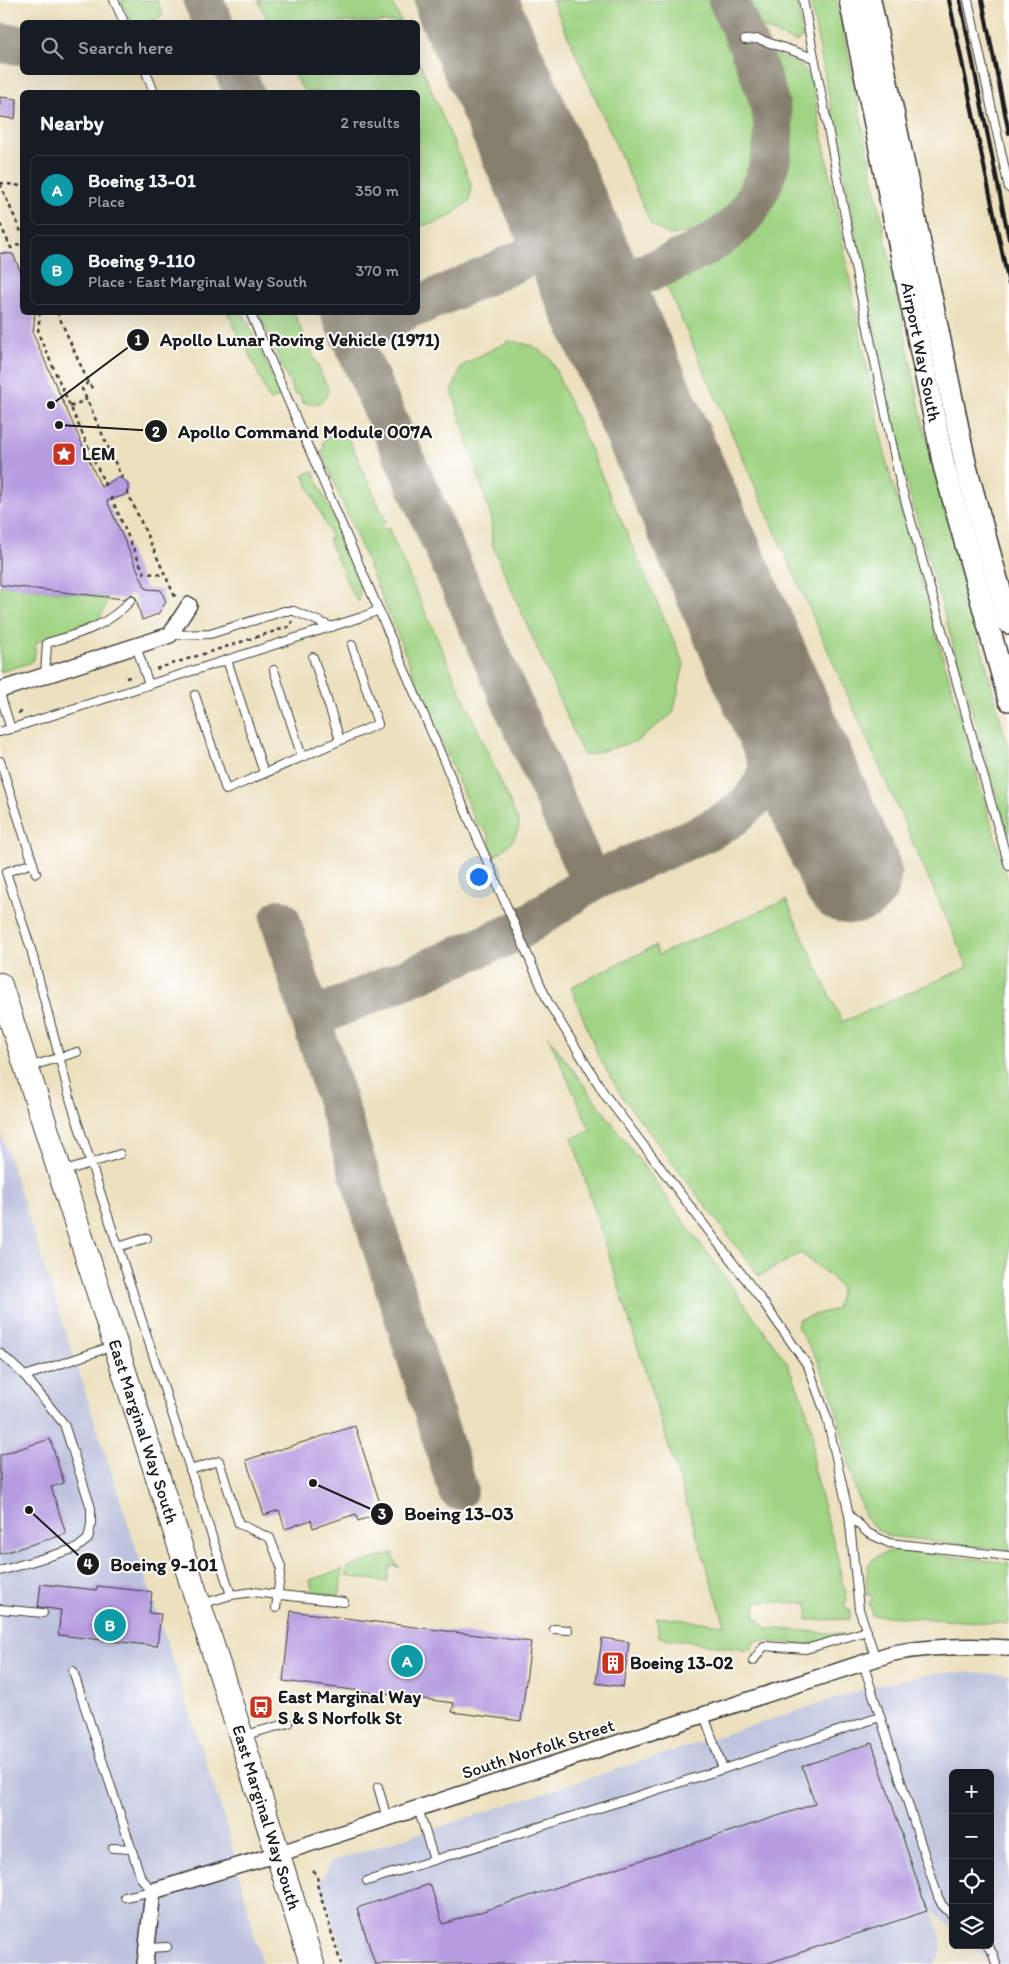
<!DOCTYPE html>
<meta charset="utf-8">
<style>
:root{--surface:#171b24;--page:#20242c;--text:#f1f3f6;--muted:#9ea1a6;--line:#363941;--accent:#c8321e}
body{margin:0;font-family:Itim,sans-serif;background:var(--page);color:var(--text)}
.controls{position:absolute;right:15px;bottom:15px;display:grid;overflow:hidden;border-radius:8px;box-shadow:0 5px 20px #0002}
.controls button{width:45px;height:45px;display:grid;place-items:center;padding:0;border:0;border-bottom:1px solid var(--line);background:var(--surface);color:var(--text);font:25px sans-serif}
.you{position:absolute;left:478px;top:876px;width:18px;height:18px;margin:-12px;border:4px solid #fff;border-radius:50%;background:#1a73e8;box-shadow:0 0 0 8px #1a73e833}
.badge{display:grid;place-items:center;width:32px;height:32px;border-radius:50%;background:var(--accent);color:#fff;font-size:16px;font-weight:700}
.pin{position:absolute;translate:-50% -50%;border:2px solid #fff;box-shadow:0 1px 5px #0006}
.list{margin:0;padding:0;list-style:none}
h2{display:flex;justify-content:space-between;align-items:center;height:65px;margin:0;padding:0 20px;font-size:21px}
h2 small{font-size:16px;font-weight:400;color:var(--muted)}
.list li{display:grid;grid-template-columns:32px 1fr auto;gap:15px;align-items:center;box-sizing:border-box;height:70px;margin:0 10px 10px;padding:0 10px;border:1px solid var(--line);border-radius:8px}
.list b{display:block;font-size:19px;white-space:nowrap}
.list p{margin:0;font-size:16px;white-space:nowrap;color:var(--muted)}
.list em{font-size:16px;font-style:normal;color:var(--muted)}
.icon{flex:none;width:28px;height:28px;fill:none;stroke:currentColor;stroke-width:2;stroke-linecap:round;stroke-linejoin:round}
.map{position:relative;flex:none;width:1009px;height:1964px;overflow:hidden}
.search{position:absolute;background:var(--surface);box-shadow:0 5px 20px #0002;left:20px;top:20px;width:400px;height:55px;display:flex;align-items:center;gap:12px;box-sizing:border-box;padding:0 18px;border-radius:8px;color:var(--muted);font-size:19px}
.panel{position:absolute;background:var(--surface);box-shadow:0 5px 20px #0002;left:20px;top:90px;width:400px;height:225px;border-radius:8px}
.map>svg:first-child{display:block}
.industrial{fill:#bdc3de}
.green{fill:#a0d484;stroke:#5e7850}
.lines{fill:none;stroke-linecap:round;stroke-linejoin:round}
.taxiway{stroke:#847e6d;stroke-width:40}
.runway{stroke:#847e6d;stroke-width:101}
.building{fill:#b59be0}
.service-casing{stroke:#3b3934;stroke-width:10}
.minor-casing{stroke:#3b3934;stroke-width:18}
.secondary-casing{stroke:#3b3934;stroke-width:24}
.primary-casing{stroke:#3b3934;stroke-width:26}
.path{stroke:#3b3934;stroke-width:2.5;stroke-dasharray:4 4;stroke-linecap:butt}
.service{stroke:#fff;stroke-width:8}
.minor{stroke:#fff;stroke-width:15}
.secondary{stroke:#fff;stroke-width:21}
.primary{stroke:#fff;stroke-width:24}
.rail{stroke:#1c1c1c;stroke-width:4}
.labels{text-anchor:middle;stroke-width:4;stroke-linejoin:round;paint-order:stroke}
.street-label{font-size:18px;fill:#1c1c1c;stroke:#fff}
.poi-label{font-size:18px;font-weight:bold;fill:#1c1c1c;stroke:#fff;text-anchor:start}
.leader{fill:none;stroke:#1c1c1c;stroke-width:2}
.callout-dot{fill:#1c1c1c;stroke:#fff;stroke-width:2}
.mark-label{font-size:15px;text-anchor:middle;font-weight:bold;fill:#fff}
.callout-label{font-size:19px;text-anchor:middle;font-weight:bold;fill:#1c1c1c;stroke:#fff;stroke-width:4;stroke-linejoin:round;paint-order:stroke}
</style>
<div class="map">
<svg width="1009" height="1964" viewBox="0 0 1009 1964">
<rect width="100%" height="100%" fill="#fff"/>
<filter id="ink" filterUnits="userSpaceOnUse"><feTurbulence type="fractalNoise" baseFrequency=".02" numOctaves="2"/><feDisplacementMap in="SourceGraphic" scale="10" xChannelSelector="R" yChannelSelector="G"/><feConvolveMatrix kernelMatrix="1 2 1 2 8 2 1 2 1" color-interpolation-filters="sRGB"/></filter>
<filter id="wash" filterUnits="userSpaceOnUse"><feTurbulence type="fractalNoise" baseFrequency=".0096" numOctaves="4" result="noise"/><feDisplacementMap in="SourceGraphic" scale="20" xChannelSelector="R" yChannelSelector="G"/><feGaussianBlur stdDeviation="1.12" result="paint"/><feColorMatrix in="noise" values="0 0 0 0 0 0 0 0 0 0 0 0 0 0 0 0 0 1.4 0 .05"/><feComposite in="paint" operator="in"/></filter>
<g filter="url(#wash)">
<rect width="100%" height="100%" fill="#ece0be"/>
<g class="industrial">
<path d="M0,1130L228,1830L262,1964H0Z"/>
<path d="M971,1672L1009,1675V1964H988L986,1958L971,1945H990V1773H953V1929L932,1911L942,1940L940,1956L934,1964H347L320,1883L331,1862L864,1689L929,1674Z"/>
</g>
<g class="green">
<path d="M121,0H157L163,16L150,22H131Z"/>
<path d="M258,0H391L401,22H268Z"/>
<path d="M552,0H712L754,95L759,116L755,166L739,196L716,221L697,231L669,235L651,224Z"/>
<path d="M742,0H796L803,38L795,42L752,23Z"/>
<path d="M810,0H837L921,414L935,474L1004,733L1009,744V838L903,471Z"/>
<path d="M776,55L799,64L811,78L870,384L887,464L1009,885V1550L889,1536L875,1528L865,1517L855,1489L835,1404L819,1363L797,1326L799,1319L836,1309L841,1289L831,1277L801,1253L759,1276L621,1095L598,1055L571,987L655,946L658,955L786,900L842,1022L968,967L664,280C678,274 696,269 709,261C763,227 794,164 782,101C780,87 773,74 768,61L771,56Z"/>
<path d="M418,59L471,183L470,200C452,215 442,225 418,225V92H305L292,73L418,72Z"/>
<path d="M228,313H243L281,396L270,401L243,339L240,340Z"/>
<path d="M259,313H294L328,389C325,403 317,406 303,403L299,393L295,395Z"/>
<path d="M510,341L533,346L550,358L684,664L673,713L637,741L584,756L492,544L491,517L452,391L461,367L477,357Z"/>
<path d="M334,433L347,435L386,522L381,524L383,530L388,528L519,823C518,839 506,848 494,857L488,834L481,826H477L321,451L324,450L323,443L327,437Z"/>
<path d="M313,471L360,579L359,602L353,595L328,539L332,538L303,475Z"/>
<path d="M0,585L107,597C106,611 95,631 78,624L77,628L36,642L34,659L29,663L0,672Z"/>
<path d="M548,1036L786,1361L804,1402L813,1435V1468L837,1555L843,1586L845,1588L847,1602L844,1603L847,1609H850V1619L807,1620L808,1603L756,1602L754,1616L767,1628L843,1634L810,1644L754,1641L751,1651L659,1637L656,1617L725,1625L572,1138L591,1131Z"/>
<path d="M895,1550L1009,1563V1624L872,1615L869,1602L872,1601L871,1595L867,1596C867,1566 863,1558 895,1550Z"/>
<path d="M393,1553L396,1565L400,1567L390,1566L387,1582L346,1576L348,1567Z"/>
<path d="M343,1569L339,1596L313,1592L310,1580Z"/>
</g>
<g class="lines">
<g class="taxiway">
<path d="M203,0L213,22"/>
<path d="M0,43L22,45"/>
<path d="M235,72L244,92"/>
<path d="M595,293C638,275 714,253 743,217C753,205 759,191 765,177C774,155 776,126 769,102C759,67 743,33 728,0"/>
<path d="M418,306L570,238"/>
<path d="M340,312L591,882"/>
<path d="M350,336L403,312"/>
<path d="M280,919L458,1490"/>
<path d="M311,1019L518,931L591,882L706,832L733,817L753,799L765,780L774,755L777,738L769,689"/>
</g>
<path class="runway" d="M465,0L605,314L851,874"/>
</g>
<g id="blocks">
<g class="building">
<path d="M0,97L17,99L15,119L0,117Z"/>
<path d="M0,253L13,254L22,275V312H35L33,334L101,487L117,478L123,479L128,484V490L125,495L107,501L146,589L161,590L166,602L158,614L142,620L136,598L132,594L124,599L0,585Z"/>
<path d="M355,1426L381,1506H379L381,1513L358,1521L356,1514L313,1528L311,1520L285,1529L279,1510L264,1515L246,1460Z"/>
<path d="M50,1439L64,1483L51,1487L66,1534L0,1554V1455Z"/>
<path d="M41,1584L97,1590V1586L152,1592L149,1613L161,1614L157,1646L58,1635L61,1610L38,1607Z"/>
<path d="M291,1611L531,1642L521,1721L452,1712L454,1703L283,1681Z"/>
<path d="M602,1638L629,1642L623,1687L596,1683Z"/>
<path d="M872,1743L927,1911L765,1964H375L357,1908L430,1884L443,1924L815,1804L802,1766Z"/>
</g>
</g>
</g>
<g filter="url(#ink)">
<use href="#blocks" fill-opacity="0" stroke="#3b3934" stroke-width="1"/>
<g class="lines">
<g class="service-casing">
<g id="service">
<path d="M114,0L124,22"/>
<path d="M803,0L855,267L900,482L1009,866"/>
<path d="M968,0L1009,188"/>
<path d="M745,40L758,39L814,58"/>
<path d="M146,72L154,92"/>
<path d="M250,312L548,1002L605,1095L763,1302L808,1366L827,1418L849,1515L868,1533L889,1543L1009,1556"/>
<path d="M170,635L210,634L284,611H294L332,627"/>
<path d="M136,646L149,685"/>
<path d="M313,657L340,740"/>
<path d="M227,660L264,773"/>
<path d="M274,670L302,757"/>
<path d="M45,675L47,643C80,633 107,627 131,600"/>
<path d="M0,694L11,729"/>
<path d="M195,695L226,790L378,724L352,645"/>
<path d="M0,732L362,617L379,610"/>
<path d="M0,761L36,873"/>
<path d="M33,863L6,872L31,949L71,1102L231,1595"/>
<path d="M29,1067L77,1052"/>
<path d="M62,1172L120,1154"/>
<path d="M118,1247L147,1238"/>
<path d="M0,1353L25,1376L64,1424L91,1508V1525L88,1539L77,1548L0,1571"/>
<path d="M25,1376L113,1346"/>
<path d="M190,1470L219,1461L239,1524L270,1538L281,1567L276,1608"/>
<path d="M849,1515L859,1609L876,1659"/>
<path d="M202,1604L231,1595L253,1592L344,1602"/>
<path d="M0,1609L43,1613"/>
<path d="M554,1629L568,1630"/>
<path d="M753,1661L764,1646L806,1649L867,1631"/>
<path d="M863,1663L938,1897L942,1905L953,1916"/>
<path d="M73,1671L141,1878L153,1891"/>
<path d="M704,1715L723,1769"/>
<path d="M242,1736L289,1723"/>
<path d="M378,1787L387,1818"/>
<path d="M113,1848L132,1849"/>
<path d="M434,1860L723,1769L880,1717"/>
<path d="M367,1881L434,1860L418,1808"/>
<path d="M125,1897L153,1891"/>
<path d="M987,1945L993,1954L996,1964"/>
<path d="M147,1948L167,1947"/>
</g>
</g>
<g class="minor-casing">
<g id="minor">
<path d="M0,690L170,635L189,605"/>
<path d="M145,1964L153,1891L278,1854L893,1653C933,1646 969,1645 1009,1648"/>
</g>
</g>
<g class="secondary-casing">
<g id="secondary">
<path id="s1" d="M850,0L944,466L1009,700"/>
<path d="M870,0L966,467L1009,623"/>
</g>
</g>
<g class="primary-casing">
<g id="primary">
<path id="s2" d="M0,985L241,1736L312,1964"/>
</g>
</g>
<g class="path">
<path d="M0,183L22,186"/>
<path d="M0,184L22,234"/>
<path d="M0,224L11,248L22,243"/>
<path d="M40,312L38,333L106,487"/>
<path d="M57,312L88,382L94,391"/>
<path d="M88,382L82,389L122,478"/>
<path d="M70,407L87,399"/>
<path d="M127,491L176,599"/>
<path d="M111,497L144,573L165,575"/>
<path d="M156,669L291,626L292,621"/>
<path d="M126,678L134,676"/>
<path d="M18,713L24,711"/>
<path d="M313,1871L318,1875L317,1884L341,1964"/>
</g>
<use href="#service" class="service"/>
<use href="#minor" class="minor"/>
<use href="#secondary" class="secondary"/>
<use href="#primary" class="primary"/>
<g class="rail">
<path d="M949,0L1009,285"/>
<path d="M960,0L1009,239"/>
<path d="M982,0L1009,133"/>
</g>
</g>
</g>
<defs>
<g id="sight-square" transform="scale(1.25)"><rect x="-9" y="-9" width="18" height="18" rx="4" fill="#c8321e" stroke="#fff"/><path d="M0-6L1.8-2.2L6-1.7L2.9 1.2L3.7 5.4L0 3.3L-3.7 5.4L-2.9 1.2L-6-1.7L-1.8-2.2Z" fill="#fff"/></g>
<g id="building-square" transform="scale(1.25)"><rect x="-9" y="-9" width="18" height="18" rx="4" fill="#c8321e" stroke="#fff"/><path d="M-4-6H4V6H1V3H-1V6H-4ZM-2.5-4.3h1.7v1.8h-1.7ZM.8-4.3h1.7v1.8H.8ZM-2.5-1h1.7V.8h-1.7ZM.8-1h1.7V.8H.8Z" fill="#fff"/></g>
<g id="bus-square" transform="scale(1.25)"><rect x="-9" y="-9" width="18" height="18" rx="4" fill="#c8321e" stroke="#fff"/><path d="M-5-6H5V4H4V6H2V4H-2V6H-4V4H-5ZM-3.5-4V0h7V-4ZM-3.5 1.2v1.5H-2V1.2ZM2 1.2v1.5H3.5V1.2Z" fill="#fff"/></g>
</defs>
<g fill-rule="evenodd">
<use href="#sight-square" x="64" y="454"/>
<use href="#building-square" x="613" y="1663"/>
<use href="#bus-square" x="261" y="1707"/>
</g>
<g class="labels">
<g class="street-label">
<text dy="6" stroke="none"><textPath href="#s1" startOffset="359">Airport Way South</textPath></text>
<text dy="6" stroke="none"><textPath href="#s2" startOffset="469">East Marginal Way South</textPath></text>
<text transform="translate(538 1749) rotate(-18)" y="6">South Norfolk Street</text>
<text dy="6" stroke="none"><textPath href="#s2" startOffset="874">East Marginal Way South</textPath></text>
</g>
<g class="poi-label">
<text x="82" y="460">LEM</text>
<text x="630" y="1669">Boeing 13-02</text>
<text x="278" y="1703">East Marginal Way<tspan x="278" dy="21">S &amp; S Norfolk St</tspan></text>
</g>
</g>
<path class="leader" d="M51 405L138 340M59 425L156 431M313 1483L382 1514M29 1510L88 1564"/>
<g class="callout-dot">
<circle cx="51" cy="405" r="5"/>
<circle cx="59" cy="425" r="5"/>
<circle cx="313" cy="1483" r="5"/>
<circle cx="29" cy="1510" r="5"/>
<circle cx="138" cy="340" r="12"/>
<circle cx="156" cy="431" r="12"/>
<circle cx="382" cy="1514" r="12"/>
<circle cx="88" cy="1564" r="12"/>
</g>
<g class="mark-label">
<text x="138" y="345">1</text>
<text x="156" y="437">2</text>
<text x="382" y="1519">3</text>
<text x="88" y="1569">4</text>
</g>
<g class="callout-label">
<text x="300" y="346">Apollo Lunar Roving Vehicle (1971)</text>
<text x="305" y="438">Apollo Command Module 007A</text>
<text x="459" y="1520">Boeing 13-03</text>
<text x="164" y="1571">Boeing 9-101</text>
</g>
</svg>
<div class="controls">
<button>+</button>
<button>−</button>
<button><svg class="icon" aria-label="locate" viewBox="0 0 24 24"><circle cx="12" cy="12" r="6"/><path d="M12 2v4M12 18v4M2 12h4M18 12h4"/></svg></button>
<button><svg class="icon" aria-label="layers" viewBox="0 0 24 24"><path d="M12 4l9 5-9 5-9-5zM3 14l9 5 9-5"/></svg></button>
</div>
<div class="you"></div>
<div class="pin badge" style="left:407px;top:1661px;background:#0f9aa8">A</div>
<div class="pin badge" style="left:110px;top:1625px;background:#0f9aa8">B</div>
<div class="search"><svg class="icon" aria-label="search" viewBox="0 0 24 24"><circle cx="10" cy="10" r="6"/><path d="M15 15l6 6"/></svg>Search here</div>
<section class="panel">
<h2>Nearby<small>2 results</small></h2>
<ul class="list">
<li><span class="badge" style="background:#0f9aa8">A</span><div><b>Boeing 13-01</b><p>Place</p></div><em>350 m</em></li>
<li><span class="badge" style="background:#0f9aa8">B</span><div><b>Boeing 9-110</b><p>Place · East Marginal Way South</p></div><em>370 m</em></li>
</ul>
</section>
</div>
